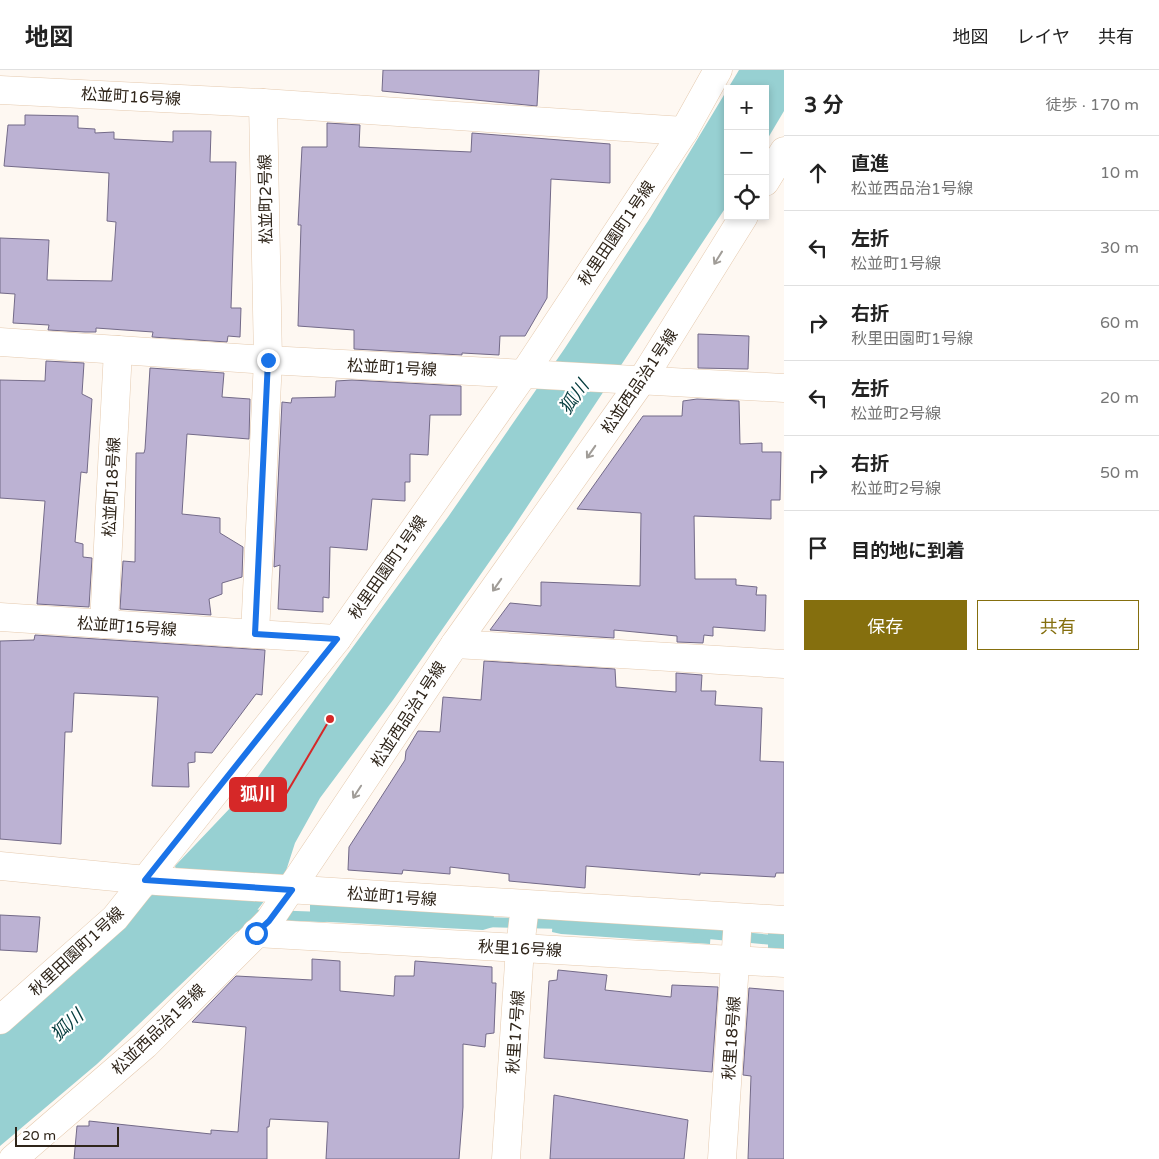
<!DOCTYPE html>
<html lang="ja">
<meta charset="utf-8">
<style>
:root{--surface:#fff;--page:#f6f6f6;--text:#222;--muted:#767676;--line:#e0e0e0;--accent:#856f0e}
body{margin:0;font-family:"Varela Round","Noto Sans JP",sans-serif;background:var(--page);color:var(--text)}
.controls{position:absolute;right:15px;top:15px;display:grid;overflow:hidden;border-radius:0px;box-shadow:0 2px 8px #0003}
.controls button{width:45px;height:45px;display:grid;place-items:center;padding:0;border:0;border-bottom:1px solid var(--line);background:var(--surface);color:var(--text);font:25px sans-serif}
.scale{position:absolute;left:15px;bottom:12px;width:104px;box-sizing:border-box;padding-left:5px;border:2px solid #2f251a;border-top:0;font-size:14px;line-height:18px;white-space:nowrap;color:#2f251a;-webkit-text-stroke:4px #fff;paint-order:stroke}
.stop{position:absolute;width:15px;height:15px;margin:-11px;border:4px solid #1a73e8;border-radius:50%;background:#fff}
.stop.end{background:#1a73e8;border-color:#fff;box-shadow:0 1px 5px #0008}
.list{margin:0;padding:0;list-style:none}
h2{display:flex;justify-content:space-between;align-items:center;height:65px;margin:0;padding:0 20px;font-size:21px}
h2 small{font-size:16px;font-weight:400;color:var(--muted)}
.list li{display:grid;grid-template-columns:32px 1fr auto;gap:15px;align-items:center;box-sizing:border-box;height:75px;padding:0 20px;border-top:1px solid var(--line)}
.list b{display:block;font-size:19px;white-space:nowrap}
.list p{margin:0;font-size:16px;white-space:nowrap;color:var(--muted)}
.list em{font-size:16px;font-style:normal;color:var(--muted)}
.actions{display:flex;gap:10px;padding:15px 20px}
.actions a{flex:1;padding:11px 0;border:1px solid var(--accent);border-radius:0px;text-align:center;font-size:18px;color:var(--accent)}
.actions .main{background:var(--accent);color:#fff}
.icon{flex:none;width:28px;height:28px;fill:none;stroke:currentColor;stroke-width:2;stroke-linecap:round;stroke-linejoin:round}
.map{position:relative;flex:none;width:784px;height:1089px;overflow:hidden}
header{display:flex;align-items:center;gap:30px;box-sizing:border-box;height:70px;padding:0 25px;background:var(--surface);border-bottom:1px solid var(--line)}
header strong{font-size:24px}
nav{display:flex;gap:28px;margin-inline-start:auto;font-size:18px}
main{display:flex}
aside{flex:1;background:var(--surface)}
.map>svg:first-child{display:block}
.water{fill:#97d0d2}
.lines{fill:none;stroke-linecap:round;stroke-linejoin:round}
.stream{stroke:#97d0d2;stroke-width:10}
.building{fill:#bcb2d3;stroke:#736a88}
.street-casing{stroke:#e5caaf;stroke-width:29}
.street{stroke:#fff;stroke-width:28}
.oneway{stroke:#a19d98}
.route{stroke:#1a73e8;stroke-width:6}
.labels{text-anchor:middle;stroke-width:4.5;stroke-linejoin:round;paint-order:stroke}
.street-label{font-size:16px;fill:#2f251a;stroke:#fff}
.water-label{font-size:18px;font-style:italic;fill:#00393b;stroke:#fff}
.leader{fill:none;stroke:#d62828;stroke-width:2}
.callout-dot{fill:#d62828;stroke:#fff;stroke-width:2}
.callout{fill:#d62828;stroke:#d62828;stroke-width:2}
.callout-label{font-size:18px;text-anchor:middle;font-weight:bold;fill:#fff}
</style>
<header>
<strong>地図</strong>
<nav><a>地図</a><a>レイヤ</a><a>共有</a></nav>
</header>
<main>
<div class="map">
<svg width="784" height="1089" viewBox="0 0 784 1089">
<rect width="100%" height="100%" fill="#fef8f2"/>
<g class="water">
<path d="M739,0H784V41L765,73V19H728V134L513,458L393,630L320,728L295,773L285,804L242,860L236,862L97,994L0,1076V963L153,824L176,799L175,796L252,715L448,447L565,278L650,148Z"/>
<path d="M310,832L494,845L493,857L483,860L310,851Z"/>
<path d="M553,847L701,857L711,860L710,874L561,864L552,862Z"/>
<path d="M784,861V879L768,878V862Z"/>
</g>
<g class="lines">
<g class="stream">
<path d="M241,844L324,847"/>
<path d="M481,852L564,854"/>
<path d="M698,863L784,871"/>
</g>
</g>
<g class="building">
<path d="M383,0H539L537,36L382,21Z"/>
<path d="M25,45L78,46V58L95,59V63L114,62V69L173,72V61H211L210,92H236L231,238H241L240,267L228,266L227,272L152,267L153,262L96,258V262H85L48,260L49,255L13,253L15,224L0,223V168L49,170L47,210L112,211L116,152L107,151L109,103L4,96L8,55H25Z"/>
<path d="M327,53L360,55L359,77L471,82L472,63L610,74V113L551,109L547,228L525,266H500L499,285L462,283V285L354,279V260L298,256L301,155H298L302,77H327Z"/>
<path d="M698,264L749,266L748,299L698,298Z"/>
<path d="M46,291L84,293L82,324L92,329L87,403L81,402L75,472L83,474V487L92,488L89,537L37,534L45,431L0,428V310L45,311Z"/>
<path d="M150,298L224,303L222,327L250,329L249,369L187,364L182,444L220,448V463L243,477L242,507L222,513V524L209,529L211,545L120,539L123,491L135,492L136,383H144L145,379Z"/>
<path d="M352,310L461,316V345H430L428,385L410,384V412H405V431L372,429L367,480L330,477L329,528L323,527V542L278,539L280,495L274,497L282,332L291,333L292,328L335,327L336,311Z"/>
<path d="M697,329L739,331L740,374L762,373V382H781L780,430H771V449L694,446L695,509H736V515L757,517L756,525H766L765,561L713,557V566L704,565L703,573L677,572V566L614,560V568L490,560L510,533L541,536V512L640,516L641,443L577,439L643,346H682L683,331Z"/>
<path d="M35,565L265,580L262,625L256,624L212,683L195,682V692L188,693L189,717L152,716L158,627L74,623L72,662H65L61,774L0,769V571L34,570Z"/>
<path d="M484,591L615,599L616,617L676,622V603L702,605L701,621H716L715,635L762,638L760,691L784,692V803H776L775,807L700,803V805L586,796L585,818L509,811V804L450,797V804L403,800L402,804L348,800L349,777L405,690L406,681L418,661L440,662L443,627L481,630Z"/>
<path d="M0,845L40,847L37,882L0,880Z"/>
<path d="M312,889L340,891V921L394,926L395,906H414L415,891L492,897V913H496L494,963L486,964L485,977L463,974V1037L459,1089H326L328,1052L270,1049L269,1057H267V1089H74L77,1056H89V1051L211,1064V1060L238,1062L246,957L192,952L236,906L312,910Z"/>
<path d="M558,900L607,905L605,920L671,927L672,915L718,917L712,1002L544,988L549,911L557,910Z"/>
<path d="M749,918L784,921V1089H748L751,1006L743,1005Z"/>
<path d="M554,1025L688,1050L684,1089H550Z"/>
</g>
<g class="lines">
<g class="street-casing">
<g id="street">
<path d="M0,20L263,33"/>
<path d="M765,112L784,81"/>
<path d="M0,272L268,290L784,318"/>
<path d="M0,547L255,564"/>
<path d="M104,554L118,280"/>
<path d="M337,569L255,564L268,290L263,33L684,61"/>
<path d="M455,574L784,594"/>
<path d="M0,796L157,811L784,850"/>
<path d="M256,863L784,893"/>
<path d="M0,950L115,848L337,569L523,305L684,61L718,0"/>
<path d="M13,1089L145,975L269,851L455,574L642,310L744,146"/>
<path d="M506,1089L520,878L525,835"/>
<path d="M722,1089L738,848"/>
</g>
</g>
<use href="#street" class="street"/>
</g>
<defs><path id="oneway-shaft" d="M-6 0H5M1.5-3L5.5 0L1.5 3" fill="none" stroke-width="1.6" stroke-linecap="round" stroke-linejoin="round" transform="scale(1.25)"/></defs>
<g class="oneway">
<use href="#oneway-shaft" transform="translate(718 188) rotate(122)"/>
<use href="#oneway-shaft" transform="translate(591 382) rotate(125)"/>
<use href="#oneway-shaft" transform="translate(497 515) rotate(125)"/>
<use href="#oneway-shaft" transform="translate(357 722) rotate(123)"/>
</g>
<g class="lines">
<path class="route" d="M256,863L269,851L292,820L145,810L337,569L255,564L268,290"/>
</g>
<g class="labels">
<g class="street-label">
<text transform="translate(131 26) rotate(3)" y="6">松並町16号線</text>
<text transform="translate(265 129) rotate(-91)" y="6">松並町2号線</text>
<text transform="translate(616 163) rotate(-56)" y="6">秋里田園町1号線</text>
<text transform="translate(392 297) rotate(3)" y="6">松並町1号線</text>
<text transform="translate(639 311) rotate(-56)" y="6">松並西品治1号線</text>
<text transform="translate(111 417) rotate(-87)" y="6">松並町18号線</text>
<text transform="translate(387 497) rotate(-55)" y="6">秋里田園町1号線</text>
<text transform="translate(127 556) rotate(4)" y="6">松並町15号線</text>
<text transform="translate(408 644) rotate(-57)" y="6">松並西品治1号線</text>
<text transform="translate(392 826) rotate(4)" y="6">松並町1号線</text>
<text transform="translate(520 878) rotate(3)" y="6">秋里16号線</text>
<text transform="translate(76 881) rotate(-43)" y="6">秋里田園町1号線</text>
<text transform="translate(158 959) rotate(-44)" y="6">松並西品治1号線</text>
<text transform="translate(515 962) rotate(-86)" y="6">秋里17号線</text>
<text transform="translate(731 968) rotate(-86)" y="6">秋里18号線</text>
</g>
<g class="water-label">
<text transform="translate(574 327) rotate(-55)" y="6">狐川</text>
<text transform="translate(67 955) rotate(-42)" y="6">狐川</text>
</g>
</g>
<path class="leader" d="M330 649L286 724"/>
<circle class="callout-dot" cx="330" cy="649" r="5"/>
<rect class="callout" x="230" y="708" width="56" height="33" rx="5"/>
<g class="callout-label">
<text x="258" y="730">狐川</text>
</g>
</svg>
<div class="controls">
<button>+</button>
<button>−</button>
<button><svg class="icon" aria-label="locate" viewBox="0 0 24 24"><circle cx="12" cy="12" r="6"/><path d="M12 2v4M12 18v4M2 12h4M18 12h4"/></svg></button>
</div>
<div class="scale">20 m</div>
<div class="stop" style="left:256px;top:863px"></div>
<div class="stop end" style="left:268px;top:290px"></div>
</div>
<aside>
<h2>3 分<small>徒歩 · 170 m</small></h2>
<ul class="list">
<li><svg class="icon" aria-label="ahead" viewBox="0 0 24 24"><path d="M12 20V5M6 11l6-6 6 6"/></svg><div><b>直進</b><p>松並西品治1号線</p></div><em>10 m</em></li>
<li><svg class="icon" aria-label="left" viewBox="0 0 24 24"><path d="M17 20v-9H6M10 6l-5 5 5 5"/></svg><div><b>左折</b><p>松並町1号線</p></div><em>30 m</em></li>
<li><svg class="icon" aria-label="right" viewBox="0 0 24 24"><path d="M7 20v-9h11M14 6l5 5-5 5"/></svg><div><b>右折</b><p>秋里田園町1号線</p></div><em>60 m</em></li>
<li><svg class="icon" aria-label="left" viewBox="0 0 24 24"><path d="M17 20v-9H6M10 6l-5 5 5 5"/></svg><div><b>左折</b><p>松並町2号線</p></div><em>20 m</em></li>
<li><svg class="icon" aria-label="right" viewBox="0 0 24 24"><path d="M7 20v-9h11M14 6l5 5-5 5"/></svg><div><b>右折</b><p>松並町2号線</p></div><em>50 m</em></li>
<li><svg class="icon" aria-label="arrive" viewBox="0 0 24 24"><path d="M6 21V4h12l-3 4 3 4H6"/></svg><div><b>目的地に到着</b></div></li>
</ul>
<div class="actions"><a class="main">保存</a><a>共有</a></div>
</aside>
</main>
